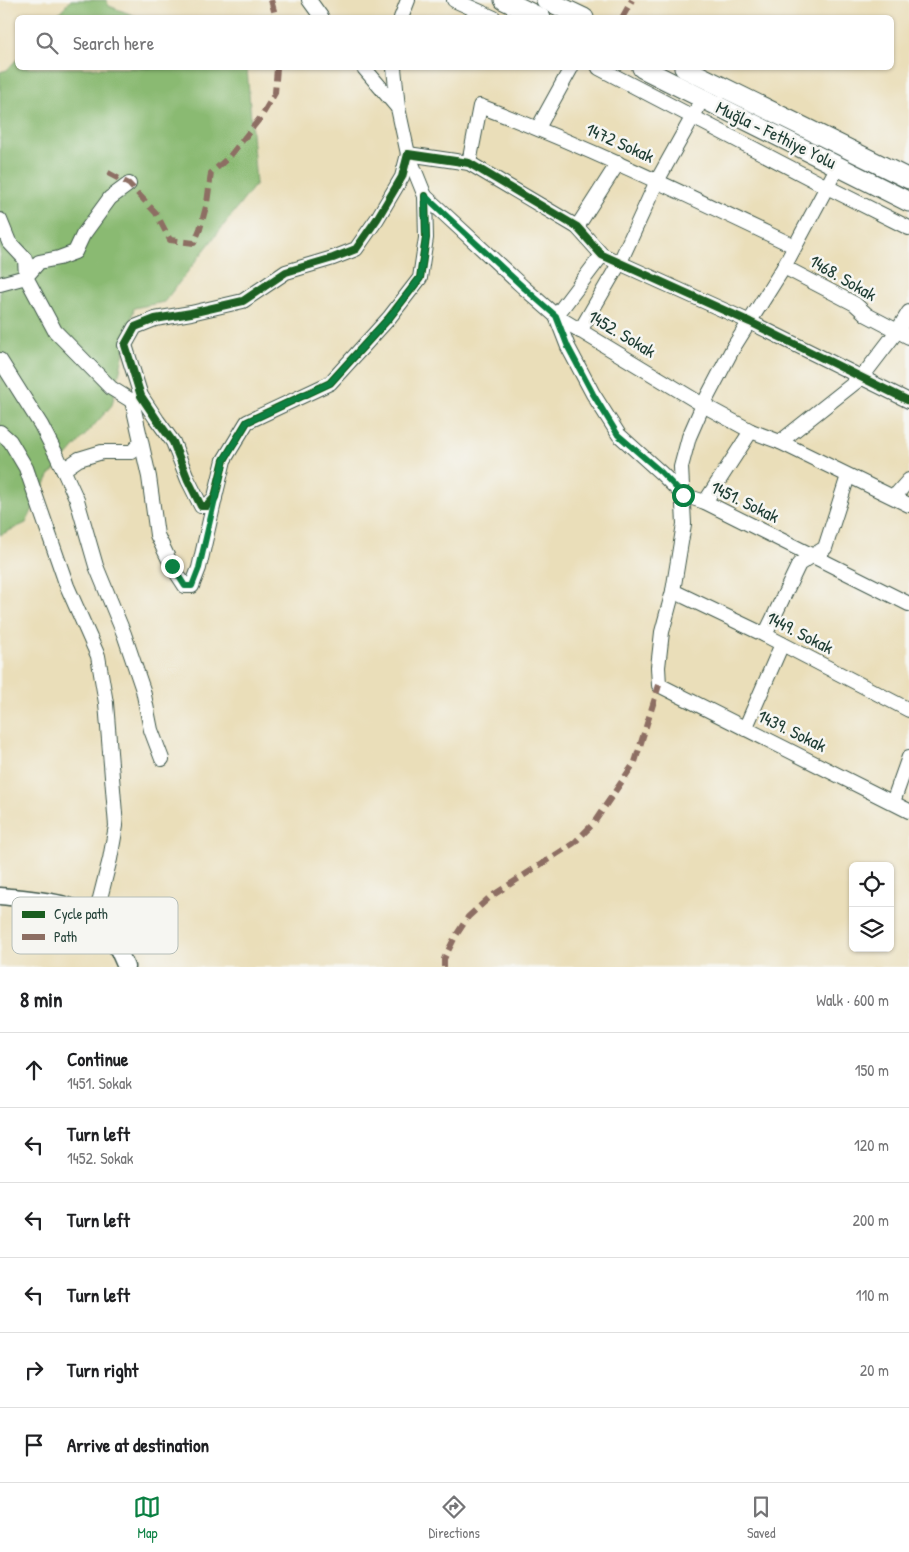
<!DOCTYPE html>
<meta charset="utf-8">
<style>
:root{--surface:#fff;--page:#f6f6f6;--text:#202124;--muted:#757577;--line:#e0e0e0;--accent:#0b8043}
body{margin:0;font-family:"Patrick Hand",sans-serif;background:var(--page);color:var(--text)}
.controls{position:absolute;right:15px;bottom:15px;display:grid;overflow:hidden;border-radius:8px;box-shadow:0 1px 4px #0004}
.controls button{width:45px;height:45px;display:grid;place-items:center;padding:0;border:0;border-bottom:1px solid var(--line);background:var(--surface);color:var(--text);font:25px sans-serif}
.stop{position:absolute;width:15px;height:15px;margin:-11px;border:4px solid #0b8043;border-radius:50%;background:#fff}
.stop.end{background:#0b8043;border-color:#fff;box-shadow:0 1px 5px #0008}
.list{margin:0;padding:0;list-style:none}
h2{display:flex;justify-content:space-between;align-items:center;height:65px;margin:0;padding:0 20px;font-size:21px}
h2 small{font-size:16px;font-weight:400;color:var(--muted)}
.list li{display:grid;grid-template-columns:32px 1fr auto;gap:15px;align-items:center;box-sizing:border-box;height:75px;padding:0 20px;border-top:1px solid var(--line)}
.list b{display:block;font-size:19px;white-space:nowrap}
.list p{margin:0;font-size:16px;white-space:nowrap;color:var(--muted)}
.list em{font-size:16px;font-style:normal;color:var(--muted)}
.icon{flex:none;width:28px;height:28px;fill:none;stroke:currentColor;stroke-width:2;stroke-linecap:round;stroke-linejoin:round}
.map{position:relative;flex:none;width:909px;height:967px;overflow:hidden}
.search{position:absolute;background:var(--surface);box-shadow:0 1px 4px #0004;left:15px;right:15px;top:15px;height:55px;display:flex;align-items:center;gap:12px;box-sizing:border-box;padding:0 18px;border-radius:8px;color:var(--muted);font-size:19px}
.sheet{height:515px;background:var(--surface)}
nav{display:flex;justify-content:space-around;align-items:center;box-sizing:border-box;height:70px;border-top:1px solid var(--line);background:var(--surface);font-size:14px;color:var(--muted)}
nav a{display:grid;justify-items:center;gap:2px}
nav .on{color:var(--accent)}
.map>svg:first-child{display:block}
.forest{fill:#8aba72;stroke:#547c53}
.lines{fill:none;stroke-linecap:round;stroke-linejoin:round}
.minor-casing{stroke:#3d5548;stroke-width:16}
.major-casing{stroke:#3d5548;stroke-width:19}
.highway-casing{stroke:#3d5548;stroke-width:21}
.minor{stroke:#fff;stroke-width:14}
.major{stroke:#fff;stroke-width:16}
.highway{stroke:#fff;stroke-width:19}
.quiet{stroke:#8d6e63;stroke-width:6;stroke-dasharray:12 6;stroke-linecap:butt}
.cycleway-casing{stroke:#f6f6f2;stroke-width:11}
.cycleway{stroke:#1b5e20;stroke-width:8}
.route{stroke:#0b8043;stroke-width:6}
.labels{text-anchor:middle;stroke-width:5;stroke-linejoin:round;paint-order:stroke}
.street-label{font-size:18px;fill:#1f3d34;stroke:#f6f6f2}
.key{fill:#f6f6f2;stroke:#b6beb9;stroke-width:1}
.key-label{font-size:14px;fill:#1f3d34}
</style>
<div class="map">
<svg width="909" height="967" viewBox="0 0 909 967">
<rect width="100%" height="100%" fill="#f6f6f2"/>
<filter id="ink" filterUnits="userSpaceOnUse"><feTurbulence type="fractalNoise" baseFrequency=".02" numOctaves="2"/><feDisplacementMap in="SourceGraphic" scale="10" xChannelSelector="R" yChannelSelector="G"/><feConvolveMatrix kernelMatrix="1 2 1 2 8 2 1 2 1" color-interpolation-filters="sRGB"/></filter>
<filter id="wash" filterUnits="userSpaceOnUse"><feTurbulence type="fractalNoise" baseFrequency=".0096" numOctaves="4" result="noise"/><feDisplacementMap in="SourceGraphic" scale="20" xChannelSelector="R" yChannelSelector="G"/><feGaussianBlur stdDeviation="1.12" result="paint"/><feColorMatrix in="noise" values="0 0 0 0 0 0 0 0 0 0 0 0 0 0 0 0 0 1.4 0 .05"/><feComposite in="paint" operator="in"/></filter>
<g filter="url(#wash)">
<rect width="100%" height="100%" fill="#eadeb9"/>
<g class="forest">
<path d="M71,0H106L109,6L138,17H55Z"/>
<path d="M17,59L18,68H247L256,184L164,302L134,308L112,405L49,476L26,523L0,535V72L7,70Z"/>
</g>
</g>
<g filter="url(#ink)">
<g class="lines">
<g class="minor-casing">
<g id="minor">
<path d="M309,0L322,18"/>
<path d="M454,0L494,18"/>
<path d="M401,18L408,0"/>
<path d="M364,68L398,108"/>
<path d="M394,68L398,108L408,154L425,196L523,287L556,316L703,405L751,431L780,442L909,505"/>
<path d="M599,68L827,187L909,228"/>
<path d="M538,128L571,68"/>
<path d="M469,163L480,106C588,147 691,197 794,246"/>
<path d="M838,166L784,267L733,348L703,405L689,437L681,467L684,524L673,591L662,632L658,667L659,685L909,811"/>
<path d="M129,184L110,198L83,235L75,252L59,258L39,262L26,277L55,331L111,388L132,401L141,396"/>
<path d="M425,196L426,238L420,278L389,318L330,383L247,422L224,460L215,497L207,506H201L188,480L173,442L157,420L141,396L125,345L135,327L155,319L191,313L243,301L286,272L333,258L356,249L377,219L402,177L408,154L469,163L577,227L602,255L750,322L909,401"/>
<path d="M0,220L9,242L25,259L26,277L0,284"/>
<path d="M577,227L618,163"/>
<path d="M602,255L556,316L568,347L593,394L619,435L661,473L683,495L705,502L909,604"/>
<path d="M784,267L855,304L867,315L909,337"/>
<path d="M580,331L620,262L657,181L697,109"/>
<path d="M0,360L41,425L57,456L77,500L96,566L124,634L143,690L151,730L162,759"/>
<path d="M132,401L149,477L157,535L172,566L185,586H192L199,568L215,498"/>
<path d="M0,432L10,441L26,468L67,586L98,656L106,703L116,826L110,859L95,918"/>
<path d="M780,442L862,377L898,330L909,312"/>
<path d="M63,470L79,459L102,452H132L141,442"/>
<path d="M894,497L909,480"/>
<path d="M705,502L751,431"/>
<path d="M673,591L765,635L909,710"/>
<path d="M765,635L799,564L825,548L848,476"/>
<path d="M745,729L782,644"/>
<path d="M893,802L909,757"/>
</g>
</g>
<g class="major-casing">
<path id="major" d="M0,896C38,900 82,900 108,932C116,942 121,956 126,967"/>
</g>
<g class="highway-casing">
<g id="highway">
<path d="M504,0L541,18"/>
<path d="M546,0L584,18"/>
<path d="M642,68L909,202"/>
<path d="M684,68L909,179"/>
</g>
</g>
<use href="#minor" class="minor"/>
<use href="#major" class="major"/>
<use href="#highway" class="highway"/>
<g class="quiet">
<path d="M271,0L276,18"/>
<path d="M622,18L632,0"/>
<path d="M108,173L129,184L156,213L170,240L194,243L200,229L207,203L211,173L230,156L261,117L275,93L277,68"/>
<path d="M444,967V959L455,937L468,917L490,897L574,843L593,824L635,762L659,685"/>
</g>
<g class="cycleway-casing">
<path id="cycleway" d="M425,196L426,238L420,278L389,318L330,383L247,422L224,460L215,497L207,506H201L188,480L173,442L157,420L141,396L125,345L135,327L155,319L191,313L243,301L286,272L333,258L356,249L377,219L402,177L408,154L469,163L577,227L602,255L750,322L909,401"/>
</g>
<use href="#cycleway" class="cycleway"/>
</g>
</g>
<g class="lines" filter="url(#ink)">
<path class="route" d="M172,566L185,586H192L199,568L224,460L247,422L330,383L389,318L420,278L426,238L425,196L523,287L556,316L568,347L593,394L618,435L661,472L683,495"/>
</g>
<g class="labels">
<g class="street-label">
<text transform="translate(776 135) rotate(26)" y="6">Muğla - Fethiye Yolu</text>
<text transform="translate(620 143) rotate(24)" y="6">1472 Sokak</text>
<text transform="translate(843 278) rotate(30)" y="6">1468. Sokak</text>
<text transform="translate(622 334) rotate(31)" y="6">1452. Sokak</text>
<text transform="translate(745 502) rotate(26)" y="6">1451. Sokak</text>
<text transform="translate(800 633) rotate(27)" y="6">1449. Sokak</text>
<text transform="translate(792 731) rotate(26)" y="6">1439. Sokak</text>
</g>
</g>
<rect x="12" y="897" width="166" height="57" rx="8" class="key"/>
<rect x="22" y="911" width="23" height="7" fill="#1b5e20"/>
<rect x="22" y="934" width="23" height="6" fill="#8d6e63"/>
<g class="key-label">
<text x="54" y="919">Cycle path</text>
<text x="54" y="942">Path</text>
</g>
</svg>
<div class="controls">
<button><svg class="icon" aria-label="locate" viewBox="0 0 24 24"><circle cx="12" cy="12" r="6"/><path d="M12 2v4M12 18v4M2 12h4M18 12h4"/></svg></button>
<button><svg class="icon" aria-label="layers" viewBox="0 0 24 24"><path d="M12 4l9 5-9 5-9-5zM3 14l9 5 9-5"/></svg></button>
</div>
<div class="stop" style="left:683px;top:495px"></div>
<div class="stop end" style="left:172px;top:566px"></div>
<div class="search"><svg class="icon" aria-label="search" viewBox="0 0 24 24"><circle cx="10" cy="10" r="6"/><path d="M15 15l6 6"/></svg>Search here</div>
</div>
<section class="sheet">
<h2>8 min<small>Walk · 600 m</small></h2>
<ul class="list">
<li><svg class="icon" aria-label="ahead" viewBox="0 0 24 24"><path d="M12 20V5M6 11l6-6 6 6"/></svg><div><b>Continue</b><p>1451. Sokak</p></div><em>150 m</em></li>
<li><svg class="icon" aria-label="left" viewBox="0 0 24 24"><path d="M17 20v-9H6M10 6l-5 5 5 5"/></svg><div><b>Turn left</b><p>1452. Sokak</p></div><em>120 m</em></li>
<li><svg class="icon" aria-label="left" viewBox="0 0 24 24"><path d="M17 20v-9H6M10 6l-5 5 5 5"/></svg><div><b>Turn left</b></div><em>200 m</em></li>
<li><svg class="icon" aria-label="left" viewBox="0 0 24 24"><path d="M17 20v-9H6M10 6l-5 5 5 5"/></svg><div><b>Turn left</b></div><em>110 m</em></li>
<li><svg class="icon" aria-label="right" viewBox="0 0 24 24"><path d="M7 20v-9h11M14 6l5 5-5 5"/></svg><div><b>Turn right</b></div><em>20 m</em></li>
<li><svg class="icon" aria-label="arrive" viewBox="0 0 24 24"><path d="M6 21V4h12l-3 4 3 4H6"/></svg><div><b>Arrive at destination</b></div></li>
</ul>
</section>
<nav>
<a class="on"><svg class="icon" aria-label="map" viewBox="0 0 24 24"><path d="M3 6l6-2 6 2 6-2v14l-6 2-6-2-6 2zM9 4v14M15 6v14"/></svg>Map</a>
<a><svg class="icon" aria-label="directions" viewBox="0 0 24 24"><path d="M12 3l9 9-9 9-9-9zM9 14v-3h6M13 9l2 2-2 2"/></svg>Directions</a>
<a><svg class="icon" aria-label="saved" viewBox="0 0 24 24"><path d="M7 4h10v16l-5-4-5 4z"/></svg>Saved</a>
</nav>
